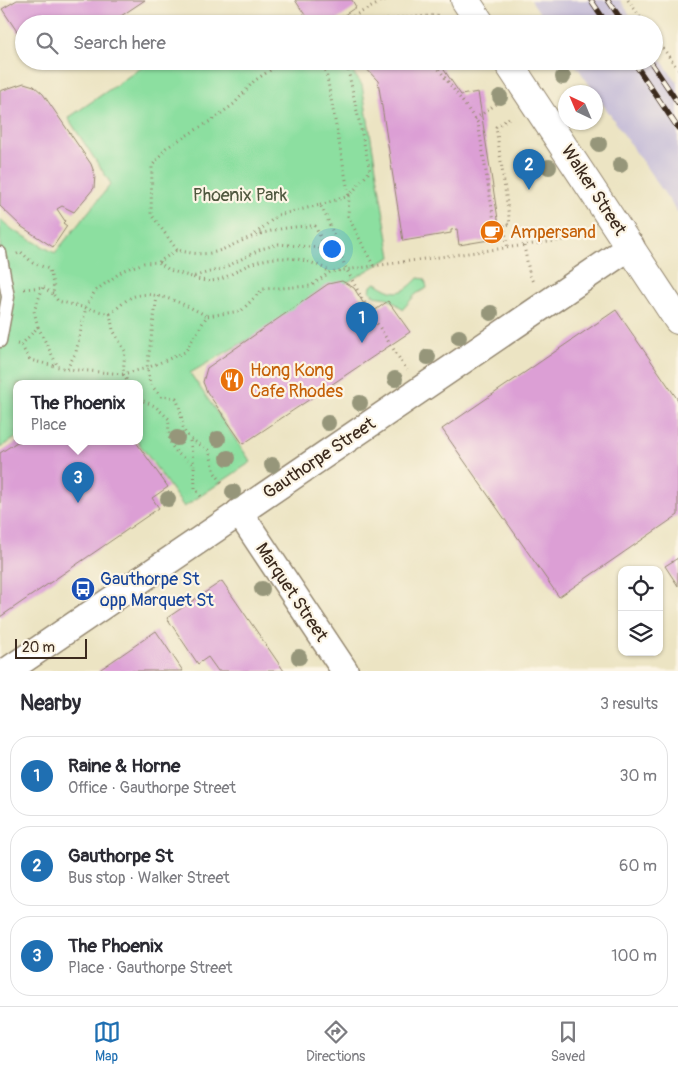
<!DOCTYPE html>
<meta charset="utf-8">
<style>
:root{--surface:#fff;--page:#f7f7f7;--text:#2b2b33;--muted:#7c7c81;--line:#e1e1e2;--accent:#1f6fb2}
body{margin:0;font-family:Pangolin,sans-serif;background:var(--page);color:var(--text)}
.controls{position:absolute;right:15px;bottom:15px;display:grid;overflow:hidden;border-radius:10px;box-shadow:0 1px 4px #0004}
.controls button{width:45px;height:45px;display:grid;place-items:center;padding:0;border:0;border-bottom:1px solid var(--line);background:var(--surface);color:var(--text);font:25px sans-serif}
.compass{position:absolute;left:558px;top:85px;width:45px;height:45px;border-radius:50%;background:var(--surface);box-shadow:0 1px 4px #0004;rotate:316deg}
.scale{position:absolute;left:15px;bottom:12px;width:72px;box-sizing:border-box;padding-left:5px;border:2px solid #3b2a1e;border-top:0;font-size:14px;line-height:18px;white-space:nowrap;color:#3b2a1e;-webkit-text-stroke:4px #fcf5e5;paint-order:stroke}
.you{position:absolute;left:331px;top:248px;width:18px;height:18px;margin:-12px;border:4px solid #fff;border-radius:50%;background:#1a73e8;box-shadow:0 0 0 8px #1a73e833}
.badge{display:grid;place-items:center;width:32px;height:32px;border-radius:50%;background:var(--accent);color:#fff;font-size:16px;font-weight:700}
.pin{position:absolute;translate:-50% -41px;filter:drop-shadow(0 1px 2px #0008)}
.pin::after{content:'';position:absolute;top:26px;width:18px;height:15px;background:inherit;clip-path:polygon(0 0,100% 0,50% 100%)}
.popup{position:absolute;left:13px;top:380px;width:130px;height:65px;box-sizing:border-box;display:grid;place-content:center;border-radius:10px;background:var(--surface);filter:drop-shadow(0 1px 4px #0005);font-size:16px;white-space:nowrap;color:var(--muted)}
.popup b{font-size:19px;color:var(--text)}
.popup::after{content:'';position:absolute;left:50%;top:100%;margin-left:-10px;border:10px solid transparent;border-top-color:var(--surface)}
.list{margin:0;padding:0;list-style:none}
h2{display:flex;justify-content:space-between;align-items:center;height:65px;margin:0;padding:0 20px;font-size:21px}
h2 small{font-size:16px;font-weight:400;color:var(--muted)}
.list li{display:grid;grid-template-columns:32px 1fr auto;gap:15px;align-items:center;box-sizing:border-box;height:80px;margin:0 10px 10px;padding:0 10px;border:1px solid var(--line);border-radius:20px}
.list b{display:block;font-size:19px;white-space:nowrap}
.list p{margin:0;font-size:16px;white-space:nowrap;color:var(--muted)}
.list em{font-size:16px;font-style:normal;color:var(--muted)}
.icon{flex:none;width:28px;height:28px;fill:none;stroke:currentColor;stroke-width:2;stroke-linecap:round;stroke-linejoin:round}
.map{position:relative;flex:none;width:678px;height:671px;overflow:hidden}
.search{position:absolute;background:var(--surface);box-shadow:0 1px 4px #0004;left:15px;right:15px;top:15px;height:55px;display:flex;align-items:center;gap:12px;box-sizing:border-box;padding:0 18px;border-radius:28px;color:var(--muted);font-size:19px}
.sheet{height:335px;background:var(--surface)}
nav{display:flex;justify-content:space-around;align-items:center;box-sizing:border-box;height:70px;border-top:1px solid var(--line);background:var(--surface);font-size:14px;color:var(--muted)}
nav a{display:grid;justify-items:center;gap:2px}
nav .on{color:var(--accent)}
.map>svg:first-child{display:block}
.industrial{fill:#c8bfd8}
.green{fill:#8cdfa0;stroke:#64845f}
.building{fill:#dc9fd5}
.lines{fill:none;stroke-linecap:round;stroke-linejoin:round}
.service-casing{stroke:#948770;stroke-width:15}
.minor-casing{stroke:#948770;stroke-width:29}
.tertiary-casing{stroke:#948770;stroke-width:30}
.path{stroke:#948770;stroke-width:3;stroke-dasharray:1 4;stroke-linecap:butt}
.service{stroke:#fff;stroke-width:12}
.minor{stroke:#fff;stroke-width:26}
.tertiary{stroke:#fff;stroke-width:28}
.rail-casing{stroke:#3b2a1e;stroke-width:5.5}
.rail{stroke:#fcf5e5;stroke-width:4;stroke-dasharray:11;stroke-linecap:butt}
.tree{fill:#96967a}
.labels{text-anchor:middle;stroke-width:4.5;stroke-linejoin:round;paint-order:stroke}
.street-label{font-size:18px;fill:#3b2a1e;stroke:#fcf5e5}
.park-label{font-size:18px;fill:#4f573e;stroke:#fcf5e5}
.food-label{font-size:18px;fill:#c56008;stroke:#fcf5e5;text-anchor:start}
.transit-label{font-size:18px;fill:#164399;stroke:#fcf5e5;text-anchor:start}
</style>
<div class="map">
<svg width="678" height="671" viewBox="0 0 678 671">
<rect width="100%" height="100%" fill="#fcf5e5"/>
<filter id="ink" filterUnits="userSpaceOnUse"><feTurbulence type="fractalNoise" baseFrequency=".02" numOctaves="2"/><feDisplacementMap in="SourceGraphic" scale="10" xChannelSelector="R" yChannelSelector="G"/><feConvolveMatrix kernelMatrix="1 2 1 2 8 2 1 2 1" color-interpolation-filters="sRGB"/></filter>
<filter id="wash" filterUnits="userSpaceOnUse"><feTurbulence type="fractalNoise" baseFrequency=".0096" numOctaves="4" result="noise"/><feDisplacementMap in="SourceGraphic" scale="20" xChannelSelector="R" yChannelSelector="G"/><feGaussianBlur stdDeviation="1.12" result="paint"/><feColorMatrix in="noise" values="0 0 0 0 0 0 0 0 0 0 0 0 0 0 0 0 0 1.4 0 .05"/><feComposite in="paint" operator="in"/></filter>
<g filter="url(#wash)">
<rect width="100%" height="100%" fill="#ece4c3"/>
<g class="industrial">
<path d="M531,0H620L636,24H547Z"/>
<path d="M654,50L678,84V213L573,61H654Z"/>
</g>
<g class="green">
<path d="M151,61H264L270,69L282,61H345L362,85L391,257L190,373L251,462L184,507L138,442L139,384H17V437L0,448V219L13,230L55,253L111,184L68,118Z"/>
<path d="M418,278L425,279L427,288L416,294L403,309L388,298L374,296L370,291L371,286L376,283C396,296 402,295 418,278Z"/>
</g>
<g id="blocks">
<g class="building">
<path d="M17,0H145L109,24H24V29L18,33L2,9Z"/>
<path d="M295,0H352L356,7L331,24H311Z"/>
<path d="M359,61H438L461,95L478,92L501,238L459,245L457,229L451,230V233L403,241L378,81Z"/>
<path d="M24,83L34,86L43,94L91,164L95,175L94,188L74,212L62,206L57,209L65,221L63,223L67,226L53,247L22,227L0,206V91Z"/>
<path d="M342,281L354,288L370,314L388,301L410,332L243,444L207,392L203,382L207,368L328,284Z"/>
<path d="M616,310L678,400V515L559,597L442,429Z"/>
<path d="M17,442H136L168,487L152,498L159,508L0,617V453Z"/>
<path d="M678,558V586L665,566Z"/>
<path d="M222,581L284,671H218L208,657L198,664L167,618Z"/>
<path d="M156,631L183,671H98L117,658Z"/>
</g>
</g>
</g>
<g filter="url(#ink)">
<use href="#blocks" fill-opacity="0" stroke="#948770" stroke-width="1"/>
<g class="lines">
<g class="service-casing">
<path id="service" d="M0,253L8,297L0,341"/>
</g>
<g class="minor-casing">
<g id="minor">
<path d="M239,512L345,671"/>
<path d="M7,671L631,246"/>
</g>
</g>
<g class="tertiary-casing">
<g id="tertiary">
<path d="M465,0L481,24"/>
<path d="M507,61L678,320"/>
</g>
</g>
<g class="path">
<path d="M628,0L645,24"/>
<path d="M401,17L406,24"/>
<path d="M344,21L385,0"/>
<path d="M342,24L439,15"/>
<path d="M654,36L678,69"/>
<path d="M324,61L349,196"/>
<path d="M346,61L370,171L349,196"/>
<path d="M433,61L478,123L495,227L510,224L496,127L509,118"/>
<path d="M475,119L499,102"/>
<path d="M320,205L349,196L348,216L374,267"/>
<path d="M504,225L508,249"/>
<path d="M255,234L278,215L320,205C333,226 337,250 348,272C365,306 386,338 407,370"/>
<path d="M524,246L530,276L533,282"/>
<path d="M177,250L151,214L152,166L166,148L212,120L234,104L254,81L284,61"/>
<path d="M17,254L21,252L33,263L49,269L54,287L53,294L58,301L110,314L113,330L125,351L123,374L129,384"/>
<path d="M159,262L169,270L192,277"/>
<path d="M24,289L43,287L53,294"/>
<path d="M157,296L147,368L150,384L161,396L176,398C189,430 172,430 209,450L215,473L224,485"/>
<path d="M110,314C117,309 125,300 132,297C154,288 188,306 207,316"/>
<path d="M38,327L58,367"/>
<path d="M17,344L21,345L30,360L67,369L123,374L147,368L185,352L207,316L241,311L263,289L311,286L330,272L592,236"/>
<path d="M21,345L38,327L34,311L43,287"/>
<path d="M67,369L76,352L86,307L95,291L124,270L144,263L159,262L177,250C216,260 221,248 254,236C274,229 294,226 315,226L322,241L320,248L279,244L261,249L224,268L192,277C221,289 231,270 256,262C280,254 310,258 330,272"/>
<path d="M139,399L155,406L169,419C167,448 173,450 194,466L195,488L203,499"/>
<path d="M190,441L194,466"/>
</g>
<use href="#service" class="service"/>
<use href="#minor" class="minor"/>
<use href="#tertiary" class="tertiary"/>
<g class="rail-casing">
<g id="rail">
<path d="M591,0L607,24"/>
<path d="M608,0L624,24"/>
<path d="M633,61L678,128"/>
<path d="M650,61L678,103"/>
</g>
</g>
<use href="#rail" class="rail"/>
</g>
<g class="tree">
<circle cx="563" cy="77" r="8"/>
<circle cx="500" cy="97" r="8"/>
<circle cx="599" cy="144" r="8"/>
<circle cx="620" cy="165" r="8"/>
<circle cx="549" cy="167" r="8"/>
<circle cx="491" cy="313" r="8"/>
<circle cx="459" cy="337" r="8"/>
<circle cx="428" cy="357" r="8"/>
<circle cx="395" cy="379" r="8"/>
<circle cx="360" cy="403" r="8"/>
<circle cx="328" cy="423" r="8"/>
<circle cx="177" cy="438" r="8"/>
<circle cx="218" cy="439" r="8"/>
<circle cx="228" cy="458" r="8"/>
<circle cx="272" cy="465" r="8"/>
<circle cx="233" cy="492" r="8"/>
<circle cx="168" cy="499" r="8"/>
<circle cx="262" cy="589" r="8"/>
<circle cx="299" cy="657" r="8"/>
</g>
</g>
<defs>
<g id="cafe-disc" transform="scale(1.25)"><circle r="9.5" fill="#e8710a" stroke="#fcf5e5"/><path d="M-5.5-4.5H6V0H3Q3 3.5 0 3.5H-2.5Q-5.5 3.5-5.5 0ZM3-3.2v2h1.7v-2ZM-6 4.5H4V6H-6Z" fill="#fff"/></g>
<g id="restaurant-disc" transform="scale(1.25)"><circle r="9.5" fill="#e8710a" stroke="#fcf5e5"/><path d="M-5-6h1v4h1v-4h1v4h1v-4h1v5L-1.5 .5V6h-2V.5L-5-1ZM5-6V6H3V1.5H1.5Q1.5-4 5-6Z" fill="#fff"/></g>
<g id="bus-disc" transform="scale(1.25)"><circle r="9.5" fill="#1a4fb4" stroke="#fcf5e5"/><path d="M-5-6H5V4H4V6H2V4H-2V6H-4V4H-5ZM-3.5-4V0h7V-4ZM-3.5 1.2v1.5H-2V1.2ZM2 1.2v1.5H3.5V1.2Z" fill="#fff"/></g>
</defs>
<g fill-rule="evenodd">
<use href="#cafe-disc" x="492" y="232"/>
<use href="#restaurant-disc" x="232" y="380"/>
<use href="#bus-disc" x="83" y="589"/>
</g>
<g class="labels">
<g class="street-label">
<text transform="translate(594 190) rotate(57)" y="6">Walker Street</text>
<text transform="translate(319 458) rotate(-34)" y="6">Gauthorpe Street</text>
<text transform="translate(292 592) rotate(56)" y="6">Marquet Street</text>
</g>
<g class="park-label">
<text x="240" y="201">Phoenix Park</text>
</g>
<g class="food-label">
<text x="510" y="238">Ampersand</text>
<text x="250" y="376">Hong Kong<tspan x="250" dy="21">Cafe Rhodes</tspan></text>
</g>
<g class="transit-label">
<text x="100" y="585">Gauthorpe St<tspan x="100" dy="21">opp Marquet St</tspan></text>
</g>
</g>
</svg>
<div class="controls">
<button><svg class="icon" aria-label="locate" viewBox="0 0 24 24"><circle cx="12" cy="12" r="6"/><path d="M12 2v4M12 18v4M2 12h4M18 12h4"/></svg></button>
<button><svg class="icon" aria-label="layers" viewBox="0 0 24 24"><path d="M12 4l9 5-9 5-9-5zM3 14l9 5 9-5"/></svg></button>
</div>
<svg class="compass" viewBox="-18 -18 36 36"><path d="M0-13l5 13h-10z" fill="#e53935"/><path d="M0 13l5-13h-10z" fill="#7c7c81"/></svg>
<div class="scale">20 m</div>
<div class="you"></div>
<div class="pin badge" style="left:362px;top:343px">1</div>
<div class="pin badge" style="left:529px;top:190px">2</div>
<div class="pin badge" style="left:78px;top:503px">3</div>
<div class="popup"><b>The Phoenix</b>Place</div>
<div class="search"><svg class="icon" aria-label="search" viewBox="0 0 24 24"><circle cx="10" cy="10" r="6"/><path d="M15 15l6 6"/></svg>Search here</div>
</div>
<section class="sheet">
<h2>Nearby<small>3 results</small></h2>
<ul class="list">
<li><span class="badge">1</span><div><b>Raine &amp; Horne</b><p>Office · Gauthorpe Street</p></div><em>30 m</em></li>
<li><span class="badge">2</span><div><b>Gauthorpe St</b><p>Bus stop · Walker Street</p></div><em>60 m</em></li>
<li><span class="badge">3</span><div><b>The Phoenix</b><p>Place · Gauthorpe Street</p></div><em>100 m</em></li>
</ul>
</section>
<nav>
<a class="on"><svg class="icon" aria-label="map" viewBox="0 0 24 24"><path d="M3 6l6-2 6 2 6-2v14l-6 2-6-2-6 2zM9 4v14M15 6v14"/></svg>Map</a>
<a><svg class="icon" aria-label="directions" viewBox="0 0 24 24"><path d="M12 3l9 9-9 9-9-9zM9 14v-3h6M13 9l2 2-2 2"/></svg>Directions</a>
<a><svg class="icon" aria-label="saved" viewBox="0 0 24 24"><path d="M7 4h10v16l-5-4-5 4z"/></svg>Saved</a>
</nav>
